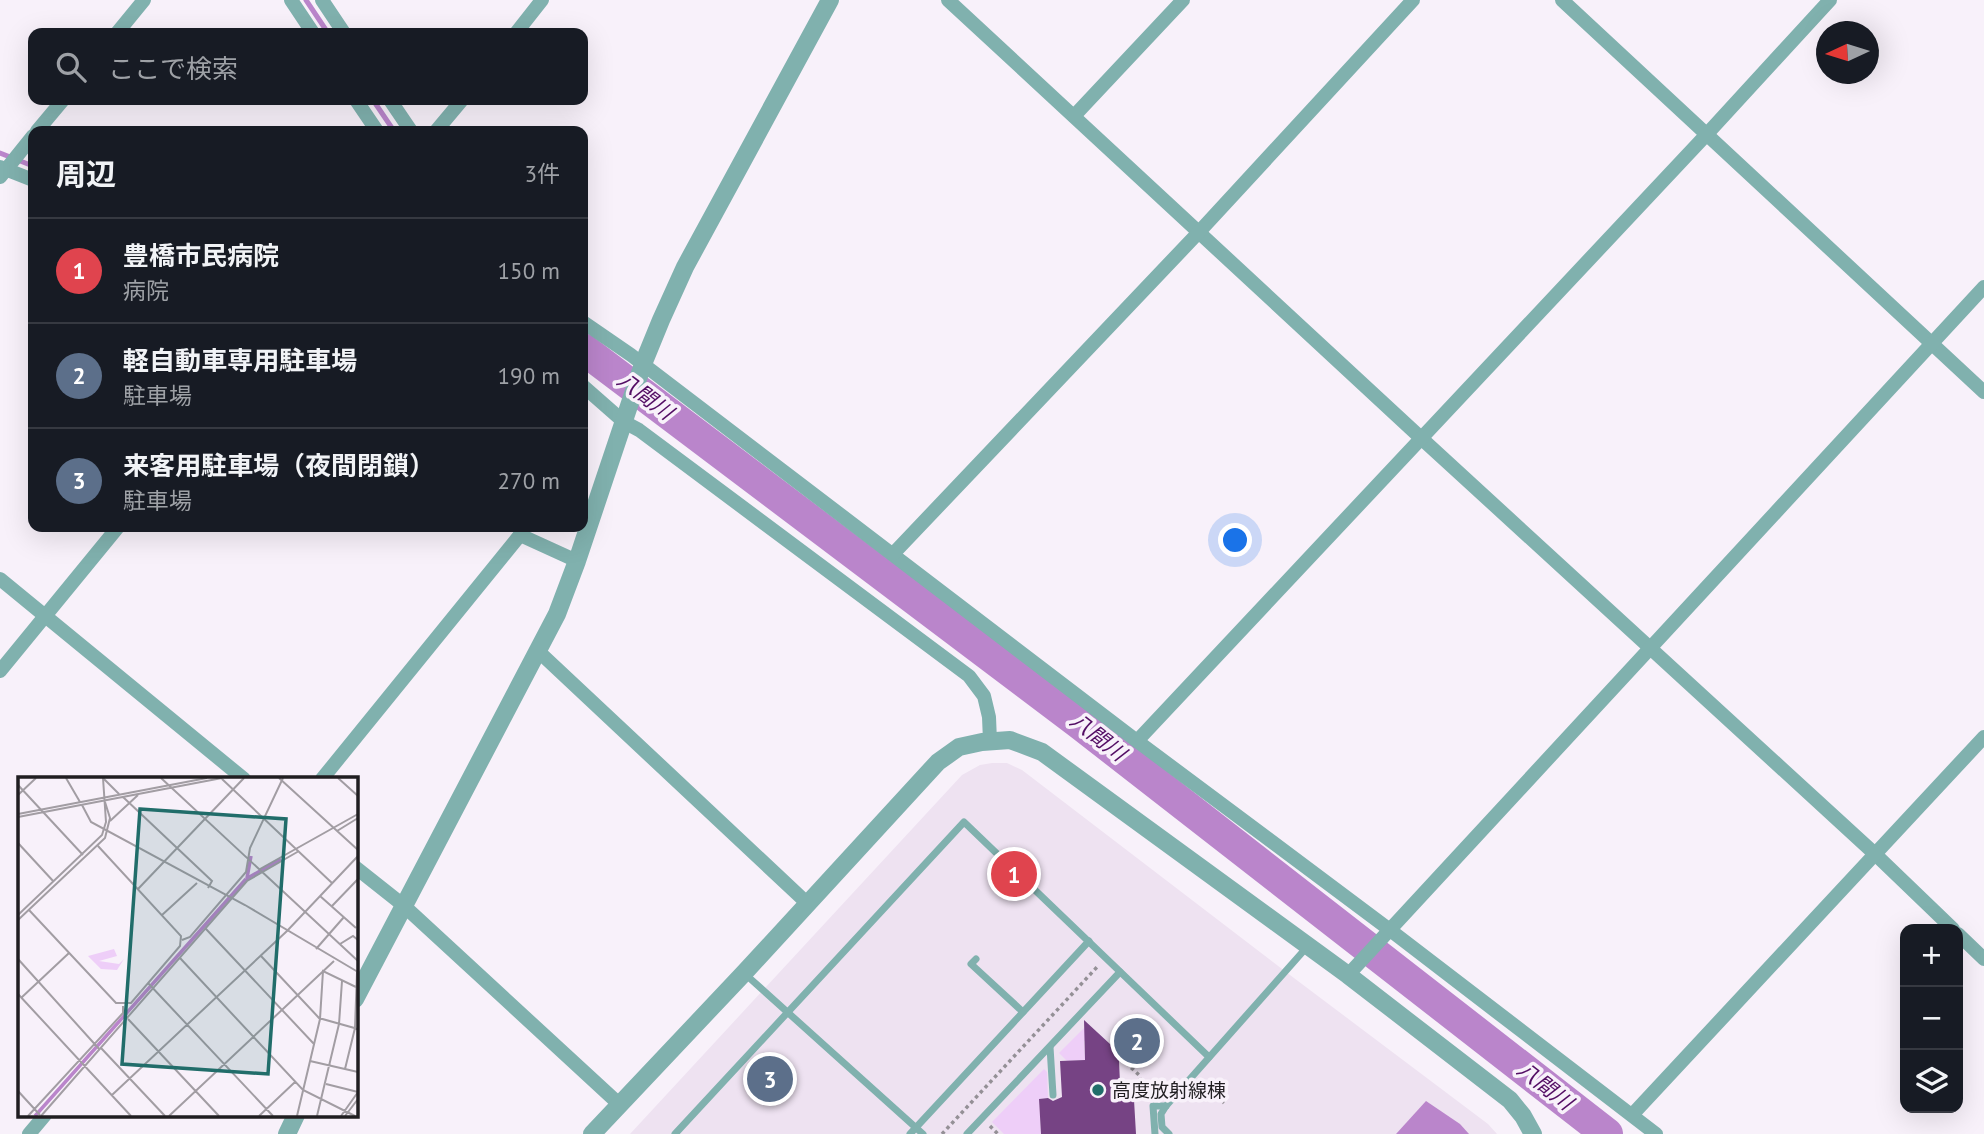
<!DOCTYPE html>
<html lang="ja">
<meta charset="utf-8">
<style>
:root{--surface:#171b24;--page:#242831;--text:#f1f3f6;--muted:#9ea1a6;--line:#363941;--accent:#b45309}
body{margin:0;font-family:"PT Sans","Noto Sans JP",sans-serif;background:var(--page);color:var(--text)}
.controls{position:absolute;right:21px;bottom:21px;display:grid;overflow:hidden;border-radius:14px;box-shadow:0 7px 28px #0002}
.controls button{width:63px;height:63px;display:grid;place-items:center;padding:0;border:0;border-bottom:2px solid var(--line);background:var(--surface);color:var(--text);font:35px sans-serif}
.compass{position:absolute;left:1816px;top:21px;width:63px;height:63px;border-radius:50%;background:var(--surface);box-shadow:0 7px 28px #0002;rotate:266deg}
.you{position:absolute;left:1236px;top:541px;width:24px;height:24px;margin:-18px;border:5px solid #fff;border-radius:50%;background:#1a73e8;box-shadow:0 0 0 10px #1a73e833}
.badge{display:grid;place-items:center;width:46px;height:46px;border-radius:50%;background:var(--accent);color:#fff;font-size:23px;font-weight:700}
.pin{position:absolute;translate:-50% -50%;border:4px solid #fff;box-shadow:0 2px 7px #0006}
.list{margin:0;padding:0;list-style:none}
h2{display:flex;justify-content:space-between;align-items:center;height:91px;margin:0;padding:0 28px;font-size:30px}
h2 small{font-size:23px;font-weight:400;color:var(--muted)}
.list li{display:grid;grid-template-columns:46px 1fr auto;gap:21px;align-items:center;box-sizing:border-box;height:105px;padding:0 28px;border-top:2px solid var(--line)}
.list b{display:block;font-size:26px;white-space:nowrap}
.list p{margin:0;font-size:23px;white-space:nowrap;color:var(--muted)}
.list em{font-size:23px;font-style:normal;color:var(--muted)}
.icon{flex:none;width:38px;height:38px;fill:none;stroke:currentColor;stroke-width:2;stroke-linecap:round;stroke-linejoin:round}
.map{position:relative;flex:none;width:1984px;height:1134px;overflow:hidden}
.search{position:absolute;background:var(--surface);box-shadow:0 7px 28px #0002;left:28px;top:28px;width:560px;height:77px;display:flex;align-items:center;gap:18px;box-sizing:border-box;padding:0 24px;border-radius:14px;color:var(--muted);font-size:26px}
.panel{position:absolute;background:var(--surface);box-shadow:0 7px 28px #0002;left:28px;top:126px;width:560px;height:406px;border-radius:14px}
.map>svg:first-child{display:block}
.built{fill:#eee2f1}
.green{fill:#eecef8}
.water{fill:#ba85cb}
.lines{fill:none;stroke-linecap:round;stroke-linejoin:round}
.stream{stroke:#ba85cb;stroke-width:5}
.river{stroke:#ba85cb;stroke-width:32}
.building{fill:#764384}
.path{stroke:#949096;stroke-width:3.5;stroke-dasharray:3.5 3.5;stroke-linecap:butt}
.service{stroke:#80b1ae;stroke-width:7}
.minor{stroke:#80b1ae;stroke-width:14}
.tertiary{stroke:#80b1ae;stroke-width:18}
.poi-dot{fill:#216d6a;stroke:#f8f1fa;stroke-width:2.5}
.labels{text-anchor:middle;stroke-width:7;stroke-linejoin:round;paint-order:stroke}
.poi-label{font-size:19px;fill:#201e21;stroke:#f8f1fa;text-anchor:start}
.water-label{font-size:21px;font-style:italic;fill:#530d64;stroke:#f8f1fa}
.inset-river{fill:none;stroke:#ba85cb;stroke-width:3.5}
.inset-road{fill:none;stroke:#a29da3;stroke-width:2}
.view{fill:#216d6a;fill-opacity:0.15;stroke:#216d6a;stroke-width:3.5}
.inset-edge{fill:none;stroke:#201e21;stroke-width:3.5}
</style>
<div class="map">
<svg width="1984" height="1134" viewBox="0 0 1984 1134">
<rect width="100%" height="100%" fill="#f8f1fa"/>
<path class="built" d="M992,763H1007L1022,770L1286,972L1488,1124L1497,1134H630L962,775L980,765Z"/>
<g class="green">
<path d="M1084,1028L1097,1040L1084,1041L1085,1060L1067,1061L1059,1053Z"/>
<path d="M1044,1069L1047,1072L1048,1098L1039,1099L1041,1134H1004L992,1122Z"/>
</g>
<path class="water" d="M1426,1101L1460,1124L1469,1134H1396Z"/>
<g class="lines">
<g class="stream">
<path d="M306,0L328,33"/>
<path d="M373,100L394,131"/>
<path d="M0,153L33,166"/>
</g>
<path class="river" d="M583,349L1079,723L1607,1134"/>
</g>
<path class="building" d="M1084,1020L1123,1056L1119,1061L1120,1083H1133L1136,1134H1041L1039,1099L1048,1098L1053,1101L1062,1097L1060,1061L1085,1060Z"/>
<g class="lines">
<g class="path">
<path d="M1121,1058L1140,1076L1142,1100"/>
<path d="M1202,1084L1224,1103"/>
<path d="M990,1126L998,1134"/>
<path d="M942,1134L1098,966"/>
</g>
<g class="service">
<path d="M976,959L971,964L1023,1012"/>
<path d="M745,974L923,1134"/>
<path d="M1050,1047L1053,1095"/>
<path d="M675,1134L964,822L1209,1057"/>
<path d="M910,1134L1089,941"/>
<path d="M967,1134L1120,972"/>
<path d="M1155,1134L1153,1106H1166"/>
<path d="M1169,1134L1162,1127L1161,1114L1166,1106L1307,947"/>
</g>
<g class="minor">
<path d="M291,0L313,33"/>
<path d="M322,0L344,33"/>
<path d="M948,0L1421,438L1875,854L1953,929"/>
<path d="M1562,0L1984,392"/>
<path d="M117,33L144,0"/>
<path d="M516,33L542,0"/>
<path d="M356,100L377,131"/>
<path d="M390,100L411,131"/>
<path d="M1074,116L1183,0"/>
<path d="M37,131L63,100"/>
<path d="M436,131L462,100"/>
<path d="M0,167L33,180"/>
<path d="M0,177L33,136"/>
<path d="M583,322L631,355L1137,741L1390,930L1656,1134"/>
<path d="M583,386L624,422L639,430L969,676L984,696L989,717L990,741"/>
<path d="M893,554L1199,232L1413,0"/>
<path d="M0,579L244,779"/>
<path d="M537,650L808,904"/>
<path d="M0,671L118,527"/>
<path d="M1137,741L1707,134L1830,0"/>
<path d="M322,779L520,535L577,561"/>
<path d="M355,867L403,905L619,1104"/>
<path d="M1958,934L1984,959"/>
<path d="M1348,975L1984,287"/>
<path d="M1632,1115L1984,737"/>
<path d="M29,1134L45,1115"/>
</g>
<g class="tertiary">
<path d="M355,999L557,614L577,561L643,364L661,320L685,267L830,0"/>
<path d="M287,1134L296,1115"/>
<path d="M592,1134L744,973L938,762L959,747L982,742L1010,740L1042,752L1348,975L1510,1100L1523,1116L1533,1134"/>
</g>
</g>
<circle class="poi-dot" cx="1098" cy="1090" r="7"/>
<g class="labels">
<g class="poi-label">
<text x="1112" y="1097">高度放射線棟</text>
</g>
<g class="water-label">
<text transform="translate(645 396) rotate(37)" y="7">八間川</text>
<text transform="translate(1098 737) rotate(38)" y="7">八間川</text>
<text transform="translate(1545 1086) rotate(38)" y="7">八間川</text>
</g>
</g>
<g transform="translate(18 777)">
<rect width="340" height="340" fill="#f8f1fa"/>
<path d="M96,172L99,179L81,184L101,187L106,182L99,193L83,192L70,179Z" fill="#eecef8"/>
<path class="inset-river" d="M229,101L233,79M228,102L263,82M17,339L228,102"/>
<path class="inset-road" d="M48,1L62,25M85,1L101,17M143,1L340,184M261,1L340,73M320,1L340,19M204,2L314,106M0,8L65,78M0,18L18,1M105,20L194,104L190,111M64,28L73,45L227,128L340,195M0,37L189,1M0,40L204,1M92,44L120,18M319,54L340,41M0,66L36,105M242,92L340,37M120,112L226,1M302,119L338,151M314,129L340,102M11,133L98,226H113L162,169L163,159L80,69M0,138L84,58L88,45L85,1M144,138L179,106M0,143L87,61L92,41L87,25M188,152L296,267M164,163L172,160L228,95L232,71L265,1M322,167L335,159L340,163M298,172L326,140M243,179L301,241L340,252M162,181L285,313L337,339M0,182L82,273M130,206L255,339M0,217L113,339M3,221L51,176M110,242L201,339M83,271L147,339M292,284L340,295M327,292L337,251L339,195M308,307L340,315M0,314L22,338M94,318L269,154L340,79M10,339L105,236V229M23,339L229,104L281,74M151,339L316,184M241,339L277,305M279,339L302,242L305,194L340,211M299,339L321,247L324,204M323,339L340,315M327,339L340,322"/>
<path class="view" d="M122,32L268,42L250,297L104,287Z"/>
<rect width="340" height="340" class="inset-edge"/>
</g>
</svg>
<div class="controls">
<button>+</button>
<button>−</button>
<button><svg class="icon" aria-label="layers" viewBox="0 0 24 24"><path d="M12 4l9 5-9 5-9-5zM3 14l9 5 9-5"/></svg></button>
</div>
<svg class="compass" viewBox="-18 -18 36 36"><path d="M0-13l5 13h-10z" fill="#e53935"/><path d="M0 13l5-13h-10z" fill="#9ea1a6"/></svg>
<div class="you"></div>
<div class="pin badge" style="left:1014px;top:874px;background:#e0444e">1</div>
<div class="pin badge" style="left:1137px;top:1041px;background:#5c6f8a">2</div>
<div class="pin badge" style="left:770px;top:1079px;background:#5c6f8a">3</div>
<div class="search"><svg class="icon" aria-label="search" viewBox="0 0 24 24"><circle cx="10" cy="10" r="6"/><path d="M15 15l6 6"/></svg>ここで検索</div>
<section class="panel">
<h2>周辺<small>3件</small></h2>
<ul class="list">
<li><span class="badge" style="background:#e0444e">1</span><div><b>豊橋市民病院</b><p>病院</p></div><em>150 m</em></li>
<li><span class="badge" style="background:#5c6f8a">2</span><div><b>軽自動車専用駐車場</b><p>駐車場</p></div><em>190 m</em></li>
<li><span class="badge" style="background:#5c6f8a">3</span><div><b>来客用駐車場（夜間閉鎖）</b><p>駐車場</p></div><em>270 m</em></li>
</ul>
</section>
</div>
